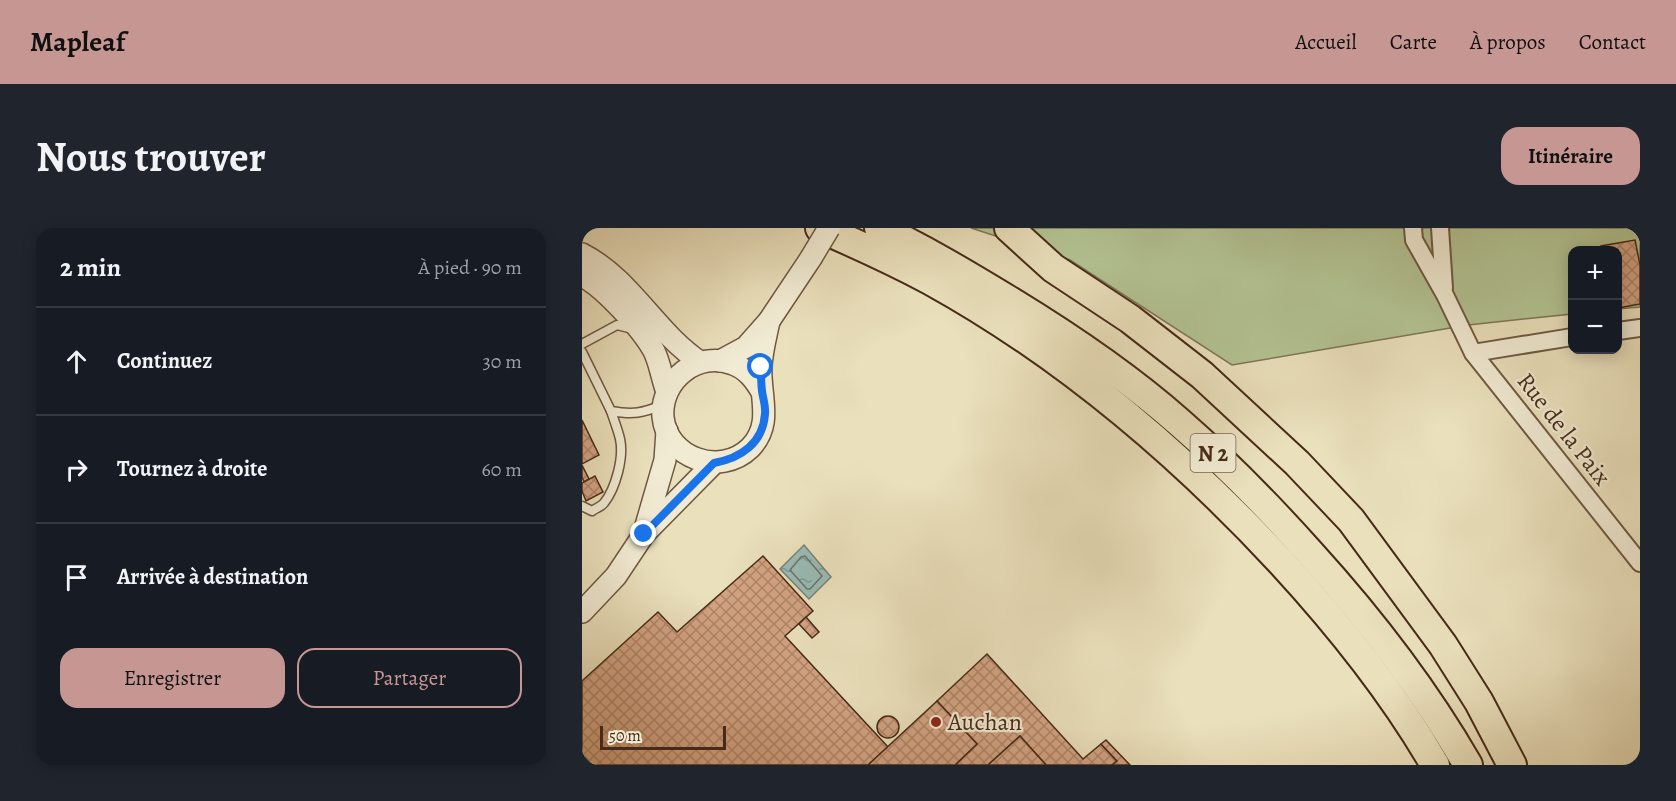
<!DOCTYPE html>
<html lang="fr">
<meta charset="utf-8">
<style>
:root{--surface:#171b24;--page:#20242c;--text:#f1f3f6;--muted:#9ea1a6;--line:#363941;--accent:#c59692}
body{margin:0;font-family:Alegreya,serif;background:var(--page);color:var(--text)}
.controls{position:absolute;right:18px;top:18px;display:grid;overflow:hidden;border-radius:12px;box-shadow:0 3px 15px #0003}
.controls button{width:54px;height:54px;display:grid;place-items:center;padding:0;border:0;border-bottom:2px solid var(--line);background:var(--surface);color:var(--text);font:30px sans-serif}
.scale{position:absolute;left:18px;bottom:15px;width:126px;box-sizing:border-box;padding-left:6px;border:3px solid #472a18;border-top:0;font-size:16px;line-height:21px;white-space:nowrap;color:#472a18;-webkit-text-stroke:4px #f1ebd3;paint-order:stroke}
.stop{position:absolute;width:18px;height:18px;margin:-14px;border:4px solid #1a73e8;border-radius:50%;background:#fff}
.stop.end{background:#1a73e8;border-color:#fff;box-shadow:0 2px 6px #0008}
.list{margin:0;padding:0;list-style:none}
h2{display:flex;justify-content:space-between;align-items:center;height:78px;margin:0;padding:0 24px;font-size:26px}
h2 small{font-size:20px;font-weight:400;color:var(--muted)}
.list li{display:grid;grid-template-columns:39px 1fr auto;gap:18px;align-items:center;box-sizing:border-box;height:108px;padding:0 24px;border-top:2px solid var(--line)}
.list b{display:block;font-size:22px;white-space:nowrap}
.list em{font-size:20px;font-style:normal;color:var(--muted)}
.actions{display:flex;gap:12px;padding:18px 24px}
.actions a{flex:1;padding:14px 0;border:2px solid var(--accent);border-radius:18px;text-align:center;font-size:21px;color:var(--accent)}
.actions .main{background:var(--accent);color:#111}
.icon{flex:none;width:33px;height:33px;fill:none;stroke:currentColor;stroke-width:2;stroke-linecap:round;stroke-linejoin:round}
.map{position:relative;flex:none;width:1058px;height:537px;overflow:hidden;border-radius:18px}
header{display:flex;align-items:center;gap:36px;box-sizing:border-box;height:84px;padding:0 30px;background:var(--accent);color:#111}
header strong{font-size:28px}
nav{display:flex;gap:33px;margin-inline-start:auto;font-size:21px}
.intro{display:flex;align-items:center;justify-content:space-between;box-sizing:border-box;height:144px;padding:0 36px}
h1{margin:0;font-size:42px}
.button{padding:15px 27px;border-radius:18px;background:var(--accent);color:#111;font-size:21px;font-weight:700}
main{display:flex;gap:36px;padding:0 36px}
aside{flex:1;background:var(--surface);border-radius:18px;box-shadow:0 3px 15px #0003}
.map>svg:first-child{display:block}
.green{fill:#b3c393;stroke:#7d7656;stroke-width:1.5}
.water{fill:url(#water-ripples);stroke:#788277;stroke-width:1.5}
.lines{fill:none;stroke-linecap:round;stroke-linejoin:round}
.shore{stroke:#707368;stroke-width:1.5}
.building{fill:url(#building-cross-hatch);stroke:#472a18;stroke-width:1.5}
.service-casing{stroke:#705841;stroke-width:11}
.minor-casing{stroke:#705841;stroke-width:20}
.tertiary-casing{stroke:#705841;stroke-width:24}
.trunk-casing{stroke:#472a18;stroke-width:32}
.service{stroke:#f1ebd3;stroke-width:8}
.minor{stroke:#f1ebd3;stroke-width:16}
.tertiary{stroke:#f1ebd3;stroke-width:21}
.trunk{stroke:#eae0bc;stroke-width:28}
.tertiary-bridge-casing{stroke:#705841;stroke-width:24;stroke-linecap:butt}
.tertiary-bridge{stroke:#f1ebd3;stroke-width:21}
.route{stroke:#1a73e8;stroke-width:8}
.poi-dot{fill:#8f2418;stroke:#f1ebd3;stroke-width:2}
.labels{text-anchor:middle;stroke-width:4.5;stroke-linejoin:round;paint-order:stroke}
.shield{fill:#f1ebd3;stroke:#7a6450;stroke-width:1.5}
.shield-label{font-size:22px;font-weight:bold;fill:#472a18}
.street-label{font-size:24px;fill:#472a18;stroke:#f1ebd3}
.poi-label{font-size:24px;fill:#472a18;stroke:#f1ebd3;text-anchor:start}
</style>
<header>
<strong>Mapleaf</strong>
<nav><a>Accueil</a><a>Carte</a><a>À propos</a><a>Contact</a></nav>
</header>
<div class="intro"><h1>Nous trouver</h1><a class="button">Itinéraire</a></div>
<main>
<aside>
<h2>2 min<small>À pied · 90 m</small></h2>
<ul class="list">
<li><svg class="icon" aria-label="ahead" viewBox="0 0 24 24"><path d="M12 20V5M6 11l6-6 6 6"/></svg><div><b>Continuez</b></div><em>30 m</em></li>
<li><svg class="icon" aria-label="right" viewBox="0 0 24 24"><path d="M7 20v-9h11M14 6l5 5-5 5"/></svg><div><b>Tournez à droite</b></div><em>60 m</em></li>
<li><svg class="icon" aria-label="arrive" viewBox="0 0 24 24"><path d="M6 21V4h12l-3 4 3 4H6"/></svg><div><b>Arrivée à destination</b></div></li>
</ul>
<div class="actions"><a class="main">Enregistrer</a><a>Partager</a></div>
</aside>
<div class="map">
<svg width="1058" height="537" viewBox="0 0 1058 537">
<defs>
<pattern id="water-ripples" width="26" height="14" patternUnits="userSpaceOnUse" patternTransform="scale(1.5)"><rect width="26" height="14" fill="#99bcb7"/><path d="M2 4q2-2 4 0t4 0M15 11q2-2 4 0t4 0" fill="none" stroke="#7f9994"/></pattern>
<pattern id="building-cross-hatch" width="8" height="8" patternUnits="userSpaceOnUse" patternTransform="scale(1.5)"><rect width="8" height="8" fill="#d3a382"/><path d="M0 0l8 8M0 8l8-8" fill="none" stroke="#ad8569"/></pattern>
</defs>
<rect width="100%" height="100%" fill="#eae0bc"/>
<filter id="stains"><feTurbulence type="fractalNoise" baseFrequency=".00333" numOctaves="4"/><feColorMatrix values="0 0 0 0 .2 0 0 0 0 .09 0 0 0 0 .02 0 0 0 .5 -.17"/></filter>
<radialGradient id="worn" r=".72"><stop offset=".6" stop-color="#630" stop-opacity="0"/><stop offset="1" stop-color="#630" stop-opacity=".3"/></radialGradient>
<path class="green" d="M389,0H1058V79L1036,81V22H990V86L886,97L650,137L488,32Z"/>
<path class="water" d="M222,317L249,349L227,371L198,341Z"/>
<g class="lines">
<path class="shore" d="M219,329L223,328L240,348L228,361H225L208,342Z"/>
</g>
<g class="building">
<path d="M1053,12L1058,37V76L1036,80V22H1019V18Z"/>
<path d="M0,192L17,227L0,236Z"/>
<path d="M0,237L7,251L2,254L0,249Z"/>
<path d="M13,248L21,264L4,273L0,263V255Z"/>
<path d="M181,328L231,383L203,408L306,519L286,537H10L0,526V453L76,384L95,404Z"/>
<path d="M224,389L237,404L230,410L217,396Z"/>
<path d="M405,426L501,531L519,516L535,533L530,537H464L438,508L406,537H375L374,536L395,516L355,473Z"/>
<path d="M355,473L395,516L374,536L375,537H286Z"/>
<circle cx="306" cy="499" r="11"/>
<path d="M438,508L464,537H406Z"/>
<path d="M524,512L548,537H530L535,533L519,516Z"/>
</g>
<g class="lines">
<g class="service-casing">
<g id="service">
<path d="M0,116L35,97L51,101"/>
<path d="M0,124L29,183C52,187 60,185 81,177"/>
<path d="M0,278L10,283C14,280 19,279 22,275C34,260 42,229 38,211C36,202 32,192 29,183"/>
</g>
</g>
<g class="minor-casing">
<g id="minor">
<path d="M831,0L832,12L863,67L891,125L1058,335"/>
<path d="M858,0L862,60"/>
<path d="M1036,103L1058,100"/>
<path d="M891,125L990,109"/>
</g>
</g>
<g class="tertiary-casing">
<g id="tertiary">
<path d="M0,26C49,51 73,104 118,134"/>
<path d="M0,48C22,59 60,101 72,123C78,135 80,151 85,164"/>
<path d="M138,133L164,119L187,93L229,30"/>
<path d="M180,164C173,152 165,141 151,136C116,122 78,152 81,189C85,230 138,249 168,220C192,196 177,167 179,138C180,122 184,108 187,93"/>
<path d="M63,301L83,232L85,203"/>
<path d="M0,384L34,348L62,306L132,235"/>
</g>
</g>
<g class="trunk-casing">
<g id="trunk">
<path d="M238,0C275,16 312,33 348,52C480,125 598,225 700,335C757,397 811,464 853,537"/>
<path d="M297,0C342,21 385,47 428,73C487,109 545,148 597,194C644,235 688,280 729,326C788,391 842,461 886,537"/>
<path d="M427,0L471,40L548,91L620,147L715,235L769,292L861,417L897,474L930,537"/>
</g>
</g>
<use href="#service" class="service"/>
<use href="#minor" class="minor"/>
<use href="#tertiary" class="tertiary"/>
<use href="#trunk" class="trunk"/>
<g class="tertiary-bridge-casing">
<path id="tertiary-bridge" d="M229,30L247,0"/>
</g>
<use href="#tertiary-bridge" class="tertiary-bridge"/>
</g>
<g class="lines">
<path class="route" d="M62,306L132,235C159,230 181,215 183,186C184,178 181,171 180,163C179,155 179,147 179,139"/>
</g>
<circle class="poi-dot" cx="354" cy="494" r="6"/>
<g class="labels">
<rect class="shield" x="608.5" y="206" width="45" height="38" rx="4.5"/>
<g class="shield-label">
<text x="631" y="233">N 2</text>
</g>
<g class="street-label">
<text transform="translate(982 201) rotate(52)" y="8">Rue de la Paix</text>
</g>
<g class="poi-label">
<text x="366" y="502">Auchan</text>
</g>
</g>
<rect width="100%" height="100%" filter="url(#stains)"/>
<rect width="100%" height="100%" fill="url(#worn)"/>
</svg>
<div class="controls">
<button>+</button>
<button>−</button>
</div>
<div class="scale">50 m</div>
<div class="stop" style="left:179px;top:139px"></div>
<div class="stop end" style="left:62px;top:306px"></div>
</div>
</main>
